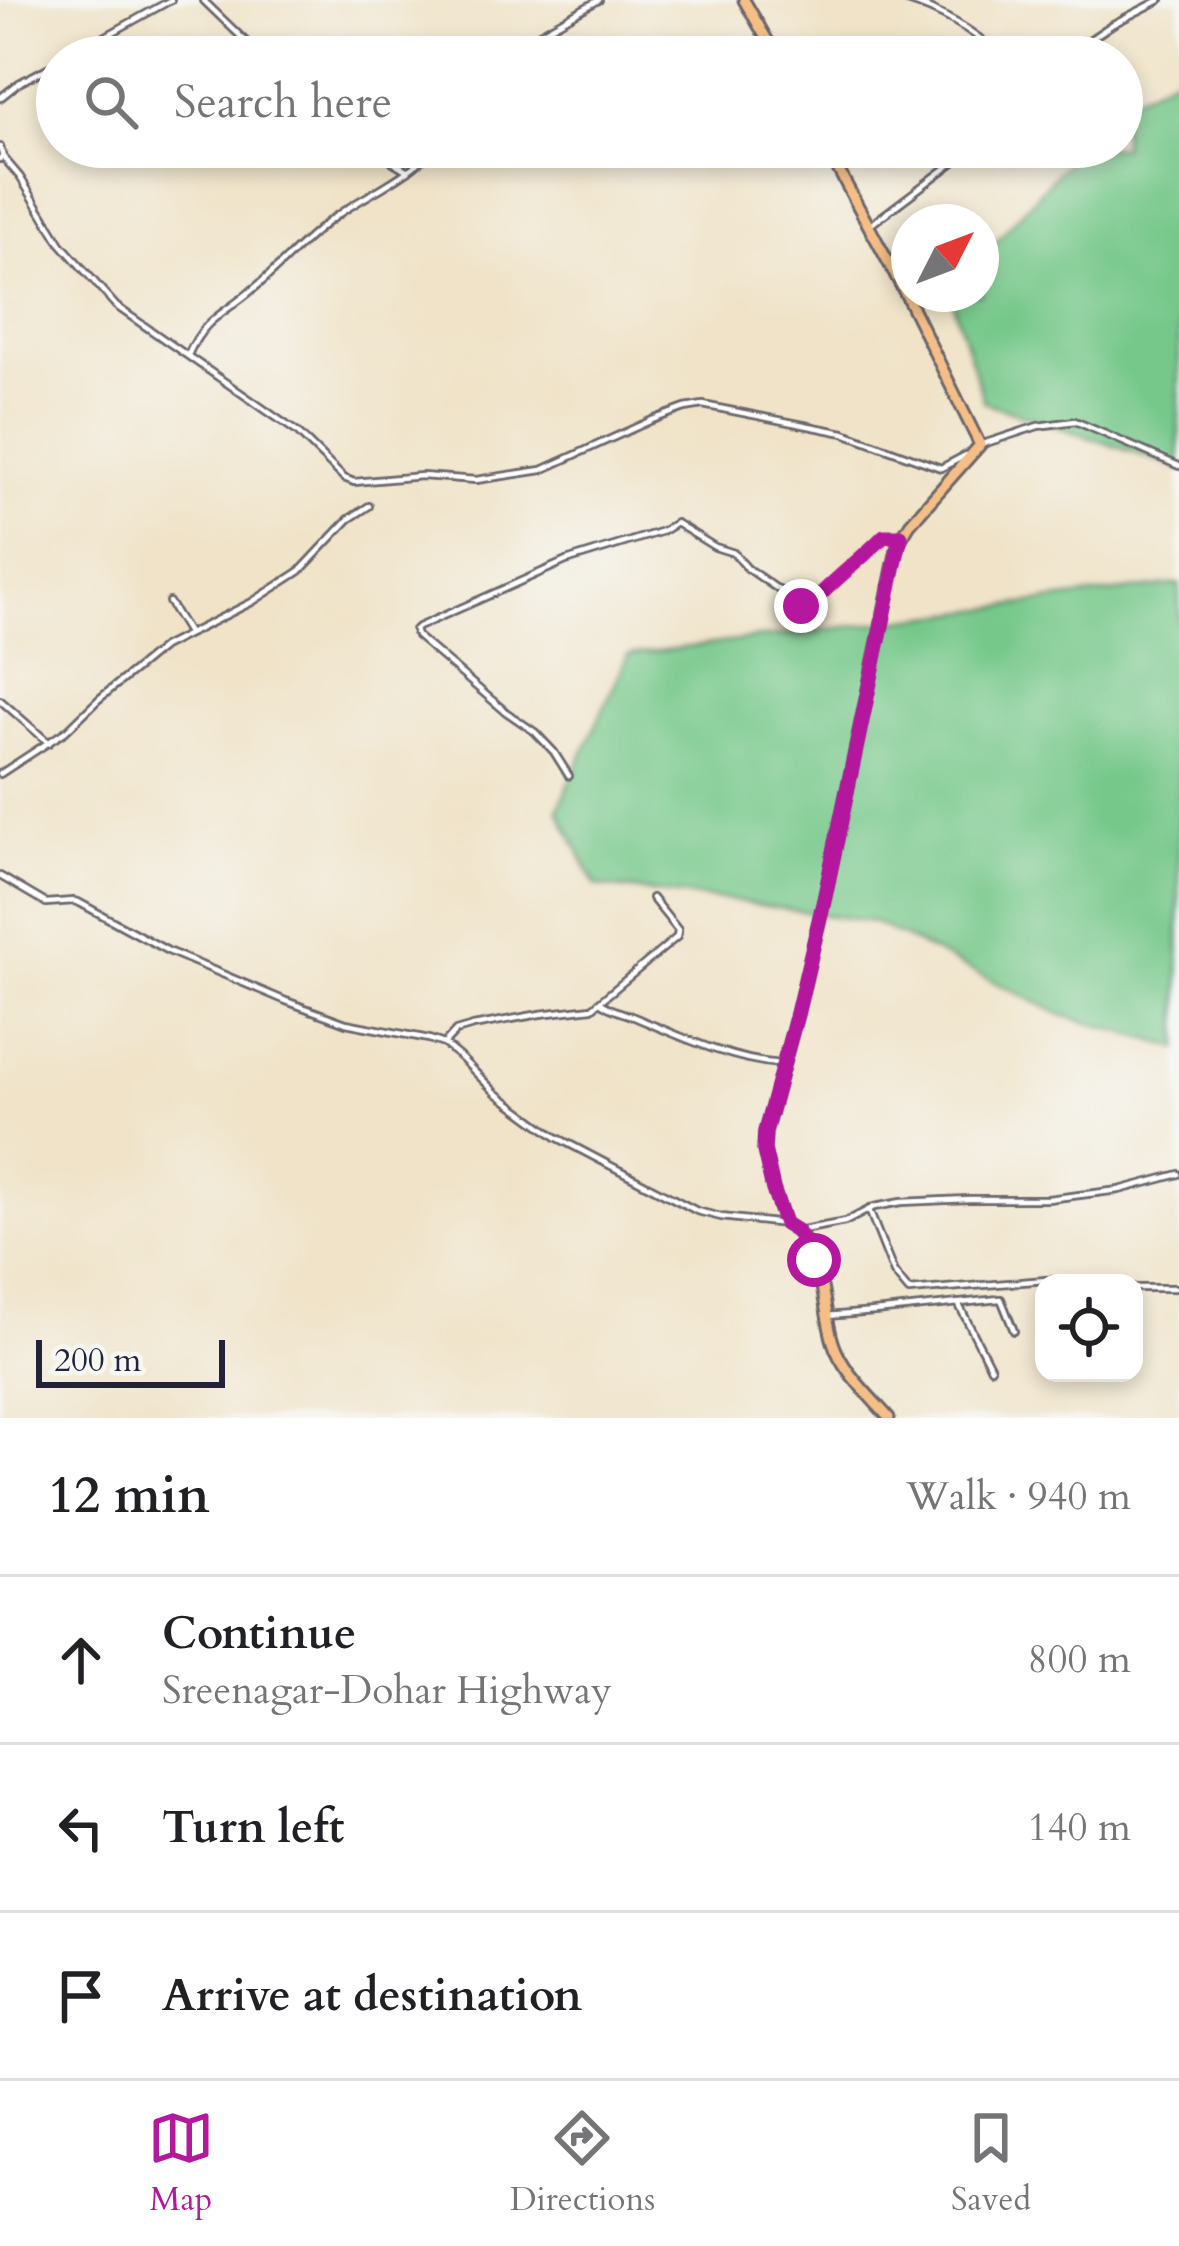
<!DOCTYPE html>
<meta charset="utf-8">
<style>
:root{--surface:#fff;--page:#f2f2f2;--text:#202124;--muted:#757577;--line:#e0e0e0;--accent:#b5179e}
body{margin:0;font-family:Cardo,serif;background:var(--page);color:var(--text)}
.controls{position:absolute;right:36px;bottom:36px;display:grid;overflow:hidden;border-radius:24px;box-shadow:0 6px 18px #0003}
.controls button{width:108px;height:108px;display:grid;place-items:center;padding:0;border:0;border-bottom:3px solid var(--line);background:var(--surface);color:var(--text);font:60px sans-serif}
.compass{position:absolute;left:891px;top:204px;width:108px;height:108px;border-radius:50%;background:var(--surface);box-shadow:0 6px 18px #0003;rotate:48deg}
.scale{position:absolute;left:36px;bottom:30px;width:189px;box-sizing:border-box;padding-left:12px;border:6px solid #22223b;border-top:0;font-size:33px;line-height:42px;white-space:nowrap;color:#22223b;-webkit-text-stroke:9px #f6f6f2;paint-order:stroke}
.stop{position:absolute;width:36px;height:36px;margin:-27px;border:9px solid #b5179e;border-radius:50%;background:#fff}
.stop.end{background:#b5179e;border-color:#fff;box-shadow:0 3px 12px #0008}
.list{margin:0;padding:0;list-style:none}
h2{display:flex;justify-content:space-between;align-items:center;height:156px;margin:0;padding:0 48px;font-size:51px}
h2 small{font-size:39px;font-weight:400;color:var(--muted)}
.list li{display:grid;grid-template-columns:78px 1fr auto;gap:36px;align-items:center;box-sizing:border-box;height:168px;padding:0 48px;border-top:3px solid var(--line)}
.list b{display:block;font-size:45px;white-space:nowrap}
.list p{margin:0;font-size:39px;white-space:nowrap;color:var(--muted)}
.list em{font-size:39px;font-style:normal;color:var(--muted)}
.icon{flex:none;width:66px;height:66px;fill:none;stroke:currentColor;stroke-width:2;stroke-linecap:round;stroke-linejoin:round}
.map{position:relative;flex:none;width:1179px;height:1418px;overflow:hidden}
.search{position:absolute;background:var(--surface);box-shadow:0 6px 18px #0003;left:36px;right:36px;top:36px;height:132px;display:flex;align-items:center;gap:30px;box-sizing:border-box;padding:0 42px;border-radius:66px;color:var(--muted);font-size:45px}
.sheet{height:660px;background:var(--surface)}
nav{display:flex;justify-content:space-around;align-items:center;box-sizing:border-box;height:168px;border-top:3px solid var(--line);background:var(--surface);font-size:33px;color:var(--muted)}
nav a{display:grid;justify-items:center;gap:6px}
nav .on{color:var(--accent)}
.map>svg:first-child{display:block}
.green{fill:#76c88a;stroke:#4c7562;stroke-width:3}
.lines{fill:none;stroke-linecap:round;stroke-linejoin:round}
.minor-casing{stroke:#6a666c;stroke-width:10}
.primary-casing{stroke:#6a666c;stroke-width:15}
.minor{stroke:#fff;stroke-width:4.5}
.primary{stroke:#f6be87;stroke-width:9}
.route{stroke:#b5179e;stroke-width:15}
</style>
<div class="map">
<svg width="1179" height="1418" viewBox="0 0 1179 1418">
<rect width="100%" height="100%" fill="#f6f6f2"/>
<filter id="ink" filterUnits="userSpaceOnUse"><feTurbulence type="fractalNoise" baseFrequency=".00833" numOctaves="2"/><feDisplacementMap in="SourceGraphic" scale="24" xChannelSelector="R" yChannelSelector="G"/><feConvolveMatrix kernelMatrix="1 2 1 2 8 2 1 2 1" color-interpolation-filters="sRGB"/></filter>
<filter id="wash" filterUnits="userSpaceOnUse"><feTurbulence type="fractalNoise" baseFrequency=".004" numOctaves="4" result="noise"/><feDisplacementMap in="SourceGraphic" scale="48" xChannelSelector="R" yChannelSelector="G"/><feGaussianBlur stdDeviation="2.7" result="paint"/><feColorMatrix in="noise" values="0 0 0 0 0 0 0 0 0 0 0 0 0 0 0 0 0 1.4 0 .05"/><feComposite in="paint" operator="in"/></filter>
<g filter="url(#wash)">
<rect width="100%" height="100%" fill="#f0e3c8"/>
<g class="green">
<path d="M1179,74V468L984,402L950,294H981V258L1080,147H1122V103Z"/>
<path d="M1179,584V1048L1062,1015L873,922L726,900L596,886L558,809L628,655Z"/>
</g>
</g>
<g filter="url(#ink)">
<g class="lines">
<g class="minor-casing">
<g id="minor">
<path d="M203,0L262,57"/>
<path d="M904,0C941,11 974,31 1002,57"/>
<path d="M68,57L171,0"/>
<path d="M505,57L516,46L599,0"/>
<path d="M1064,57L1113,24L1160,0"/>
<path d="M0,98L19,83L57,63"/>
<path d="M0,147L3,157L0,159"/>
<path d="M383,147L393,162L408,171"/>
<path d="M3,157L20,177L61,244L116,306L297,432L344,478L354,482L422,476L476,480L542,470L652,420L685,408L703,405L844,433L941,468L966,455"/>
<path d="M869,226L974,147"/>
<path d="M188,355C205,317 223,315 252,290C281,267 305,237 336,216C369,193 408,177 435,147"/>
<path d="M980,445L1038,426L1075,421L1179,466"/>
<path d="M169,602L188,633"/>
<path d="M0,700L49,743"/>
<path d="M0,774L66,731L99,699L163,647L252,602L300,571L349,519L369,506"/>
<path d="M569,776L554,752L535,732L506,712L417,636L415,630L418,627L566,561L663,531L676,523L715,547L734,553L747,568L805,608L884,536H901"/>
<path d="M0,876L46,903L74,901L80,903L168,951L286,1001L346,1023L429,1039L444,1044L461,1058L496,1093L556,1137L697,1211L721,1217L785,1224"/>
<path d="M600,1002C611,1011 622,1012 634,1017C680,1036 730,1060 780,1064"/>
<path d="M444,1044L456,1031L473,1026L540,1014L592,1008L677,937L678,930L652,898"/>
<path d="M869,1210L894,1273L909,1291L1046,1280L1106,1283"/>
<path d="M797,1231L845,1222L874,1207L901,1202L969,1199H1048L1119,1190L1179,1174"/>
<path d="M1134,1288H1179"/>
<path d="M958,1303L991,1368"/>
<path d="M827,1316C885,1312 943,1304 1001,1299L1014,1331"/>
</g>
</g>
<g class="primary-casing">
<g id="primary">
<path d="M744,0L777,57"/>
<path d="M826,147L905,293L980,445L910,524L898,544L825,896L797,1014L765,1132L764,1150L773,1189L785,1224C826,1245 821,1304 833,1342C842,1371 870,1396 889,1418"/>
</g>
</g>
<use href="#minor" class="minor"/>
<use href="#primary" class="primary"/>
</g>
</g>
<g class="lines" filter="url(#ink)">
<path class="route" d="M801,606L808,608C832,580 859,562 884,536H901L825,896L797,1014L765,1132L764,1150L773,1189L785,1224L797,1231L814,1260"/>
</g>
</svg>
<div class="controls">
<button><svg class="icon" aria-label="locate" viewBox="0 0 24 24"><circle cx="12" cy="12" r="6"/><path d="M12 2v4M12 18v4M2 12h4M18 12h4"/></svg></button>
</div>
<svg class="compass" viewBox="-18 -18 36 36"><path d="M0-13l5 13h-10z" fill="#e53935"/><path d="M0 13l5-13h-10z" fill="#757577"/></svg>
<div class="scale">200 m</div>
<div class="stop" style="left:814px;top:1260px"></div>
<div class="stop end" style="left:801px;top:606px"></div>
<div class="search"><svg class="icon" aria-label="search" viewBox="0 0 24 24"><circle cx="10" cy="10" r="6"/><path d="M15 15l6 6"/></svg>Search here</div>
</div>
<section class="sheet">
<h2>12 min<small>Walk · 940 m</small></h2>
<ul class="list">
<li><svg class="icon" aria-label="ahead" viewBox="0 0 24 24"><path d="M12 20V5M6 11l6-6 6 6"/></svg><div><b>Continue</b><p>Sreenagar-Dohar Highway</p></div><em>800 m</em></li>
<li><svg class="icon" aria-label="left" viewBox="0 0 24 24"><path d="M17 20v-9H6M10 6l-5 5 5 5"/></svg><div><b>Turn left</b></div><em>140 m</em></li>
<li><svg class="icon" aria-label="arrive" viewBox="0 0 24 24"><path d="M6 21V4h12l-3 4 3 4H6"/></svg><div><b>Arrive at destination</b></div></li>
</ul>
</section>
<nav>
<a class="on"><svg class="icon" aria-label="map" viewBox="0 0 24 24"><path d="M3 6l6-2 6 2 6-2v14l-6 2-6-2-6 2zM9 4v14M15 6v14"/></svg>Map</a>
<a><svg class="icon" aria-label="directions" viewBox="0 0 24 24"><path d="M12 3l9 9-9 9-9-9zM9 14v-3h6M13 9l2 2-2 2"/></svg>Directions</a>
<a><svg class="icon" aria-label="saved" viewBox="0 0 24 24"><path d="M7 4h10v16l-5-4-5 4z"/></svg>Saved</a>
</nav>
